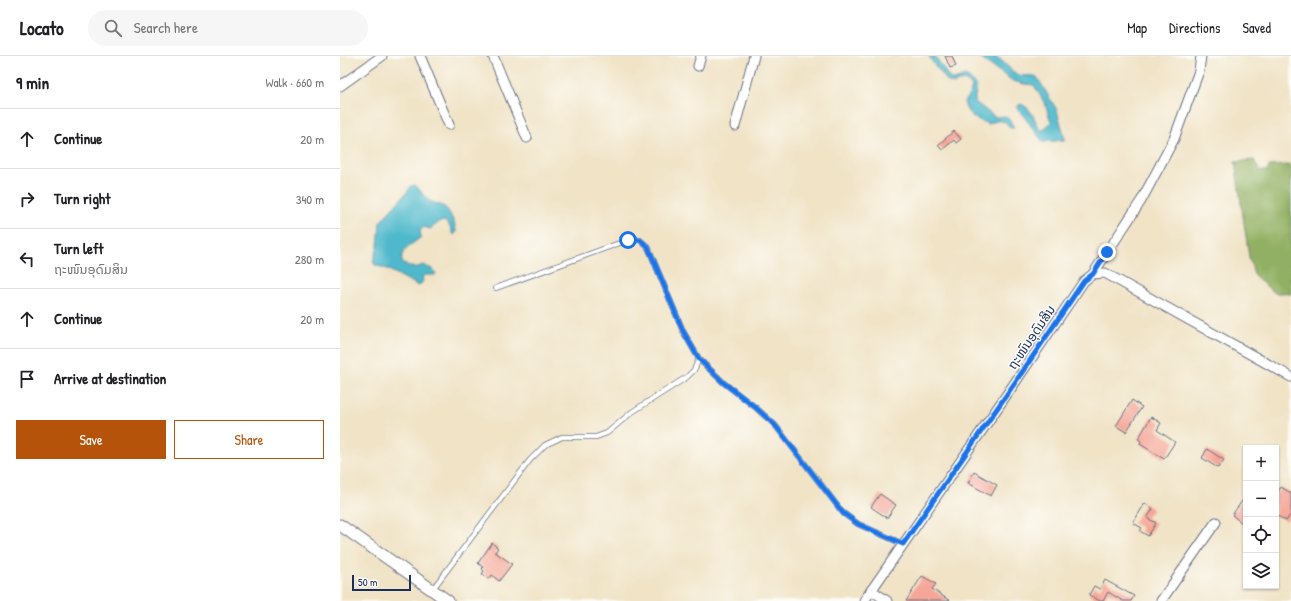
<!DOCTYPE html>
<meta charset="utf-8">
<style>
:root{--surface:#fff;--page:#f6f6f6;--text:#202124;--muted:#757577;--line:#e0e0e0;--accent:#b45309}
body{margin:0;font-family:"Patrick Hand","Noto Sans Lao",sans-serif;background:var(--page);color:var(--text)}
.controls{position:absolute;right:12px;bottom:12px;display:grid;overflow:hidden;border-radius:0px;box-shadow:0 1px 3px #0004}
.controls button{width:36px;height:36px;display:grid;place-items:center;padding:0;border:0;border-bottom:1px solid var(--line);background:var(--surface);color:var(--text);font:20px sans-serif}
.scale{position:absolute;left:12px;bottom:10px;width:59px;box-sizing:border-box;padding-left:4px;border:2px solid #1b2f5e;border-top:0;font-size:11px;line-height:14px;white-space:nowrap;color:#1b2f5e;-webkit-text-stroke:3px #fdfcf7;paint-order:stroke}
.stop{position:absolute;width:12px;height:12px;margin:-9px;border:3px solid #1a73e8;border-radius:50%;background:#fff}
.stop.end{background:#1a73e8;border-color:#fff;box-shadow:0 1px 4px #0008}
.list{margin:0;padding:0;list-style:none}
h2{display:flex;justify-content:space-between;align-items:center;height:52px;margin:0;padding:0 16px;font-size:17px}
h2 small{font-size:13px;font-weight:400;color:var(--muted)}
.list li{display:grid;grid-template-columns:26px 1fr auto;gap:12px;align-items:center;box-sizing:border-box;height:60px;padding:0 16px;border-top:1px solid var(--line)}
.list b{display:block;font-size:15px;white-space:nowrap}
.list p{margin:0;font-size:13px;white-space:nowrap;color:var(--muted)}
.list em{font-size:13px;font-style:normal;color:var(--muted)}
.actions{display:flex;gap:8px;padding:12px 16px}
.actions a{flex:1;padding:9px 0;border:1px solid var(--accent);border-radius:0px;text-align:center;font-size:14px;color:var(--accent)}
.actions .main{background:var(--accent);color:#fff}
.icon{flex:none;width:22px;height:22px;fill:none;stroke:currentColor;stroke-width:2;stroke-linecap:round;stroke-linejoin:round}
.map{position:relative;flex:none;width:951px;height:545px;overflow:hidden}
header{display:flex;align-items:center;gap:24px;box-sizing:border-box;height:56px;padding:0 20px;background:var(--surface);border-bottom:1px solid var(--line)}
header strong{font-size:19px}
nav{display:flex;gap:22px;margin-inline-start:auto;font-size:14px}
.search{width:280px;height:36px;background:var(--page);display:flex;align-items:center;gap:10px;box-sizing:border-box;padding:0 14px;border-radius:22px;color:var(--muted);font-size:15px}
main{display:flex}
aside{flex:1;background:var(--surface)}
.map>svg:first-child{display:block}
.forest{fill:#92b063;stroke:#567060}
.water{fill:#4fb9cb;stroke:#357494}
.building{fill:#f5a698}
.lines{fill:none;stroke-linecap:round;stroke-linejoin:round}
.service-casing{stroke:#666e82;stroke-width:6}
.minor-casing{stroke:#666e82;stroke-width:11}
.tertiary-casing{stroke:#666e82;stroke-width:13}
.service{stroke:#fff;stroke-width:4.5}
.minor{stroke:#fff;stroke-width:9}
.tertiary{stroke:#fff;stroke-width:11}
.route{stroke:#1a73e8;stroke-width:5}
.labels{text-anchor:middle;stroke-width:3;stroke-linejoin:round;paint-order:stroke}
.street-label{font-size:13px;fill:#1b2f5e;stroke:#fdfcf7}
</style>
<header>
<strong>Locato</strong>
<div class="search"><svg class="icon" aria-label="search" viewBox="0 0 24 24"><circle cx="10" cy="10" r="6"/><path d="M15 15l6 6"/></svg>Search here</div>
<nav><a>Map</a><a>Directions</a><a>Saved</a></nav>
</header>
<main>
<aside>
<h2>9 min<small>Walk · 660 m</small></h2>
<ul class="list">
<li><svg class="icon" aria-label="ahead" viewBox="0 0 24 24"><path d="M12 20V5M6 11l6-6 6 6"/></svg><div><b>Continue</b></div><em>20 m</em></li>
<li><svg class="icon" aria-label="right" viewBox="0 0 24 24"><path d="M7 20v-9h11M14 6l5 5-5 5"/></svg><div><b>Turn right</b></div><em>340 m</em></li>
<li><svg class="icon" aria-label="left" viewBox="0 0 24 24"><path d="M17 20v-9H6M10 6l-5 5 5 5"/></svg><div><b>Turn left</b><p>ຖະໜົນອຸດົມສິນ</p></div><em>280 m</em></li>
<li><svg class="icon" aria-label="ahead" viewBox="0 0 24 24"><path d="M12 20V5M6 11l6-6 6 6"/></svg><div><b>Continue</b></div><em>20 m</em></li>
<li><svg class="icon" aria-label="arrive" viewBox="0 0 24 24"><path d="M6 21V4h12l-3 4 3 4H6"/></svg><div><b>Arrive at destination</b></div></li>
</ul>
<div class="actions"><a class="main">Save</a><a>Share</a></div>
</aside>
<div class="map">
<svg width="951" height="545" viewBox="0 0 951 545">
<rect width="100%" height="100%" fill="#fdfcf7"/>
<filter id="ink" filterUnits="userSpaceOnUse"><feTurbulence type="fractalNoise" baseFrequency=".025" numOctaves="2"/><feDisplacementMap in="SourceGraphic" scale="8" xChannelSelector="R" yChannelSelector="G"/><feConvolveMatrix kernelMatrix="1 2 1 2 8 2 1 2 1" color-interpolation-filters="sRGB"/></filter>
<filter id="wash" filterUnits="userSpaceOnUse"><feTurbulence type="fractalNoise" baseFrequency=".012" numOctaves="4" result="noise"/><feDisplacementMap in="SourceGraphic" scale="16" xChannelSelector="R" yChannelSelector="G"/><feGaussianBlur stdDeviation="0.9" result="paint"/><feColorMatrix in="noise" values="0 0 0 0 0 0 0 0 0 0 0 0 0 0 0 0 0 1.4 0 .05"/><feComposite in="paint" operator="in"/></filter>
<g filter="url(#wash)">
<rect width="100%" height="100%" fill="#f0e3c6"/>
<path class="forest" d="M914,104L920,115H928L929,110L947,109L951,110V239L949,237H935L915,221L909,201L895,106Z"/>
<g class="water">
<path d="M589,0H595L610,23L614,24L625,20L629,22L637,31L635,40V46L655,61L665,60L670,64L674,72H670C665,62 657,64 649,68C637,64 627,60 624,46L630,37L632,31L628,26L623,24L614,28L608,26L593,7Z"/>
<path d="M637,0C642,0 649,0 653,0C664,3 669,15 679,19C685,21 691,18 697,21L717,54L725,84L703,86L677,51L680,48C691,50 695,65 700,74H703L711,66L705,48L694,29L684,28L673,25Z"/>
<path d="M75,129C80,133 84,141 88,144C101,151 105,146 112,162C115,168 116,172 116,177L113,179C110,173 110,165 101,165L90,173L84,171L80,175L81,181C73,188 57,196 63,208L75,212L83,209L92,213L96,217L95,219H85L82,221L83,225L79,230L47,213L35,209L33,206L38,190L40,166L68,135L71,130Z"/>
</g>
<g id="blocks">
<g class="building">
<path d="M605,0H612L616,10L610,12Z"/>
<path d="M614,75L621,83L616,87L614,84L602,94L598,89Z"/>
<path d="M792,344L802,351L786,376L776,370Z"/>
<path d="M811,361L821,367L817,374L835,386L824,403L800,388L801,385L798,383Z"/>
<path d="M867,393L884,404L878,412L862,402Z"/>
<path d="M634,416L657,429L651,440L628,427Z"/>
<path d="M941,431L951,437V458L946,465L936,459V439Z"/>
<path d="M540,438L556,449L547,462L531,451Z"/>
<path d="M902,445L906,448V461L902,467L892,459Z"/>
<path d="M805,447L813,453L807,462L816,467L808,480L800,475L802,472L793,467Z"/>
<path d="M152,487L158,492L155,496L172,508L159,525L152,519L149,523L142,518L144,515L142,513L143,511L138,507Z"/>
<path d="M582,520L596,528L592,533L610,545H566Z"/>
<path d="M765,524L794,540L791,545H783L768,536L763,545H760L749,539L754,530L760,533Z"/>
</g>
</g>
</g>
<g filter="url(#ink)">
<use href="#blocks" fill-opacity="0" stroke="#666e82" stroke-width="1"/>
<g class="lines">
<g class="service-casing">
<g id="service">
<path d="M156,232L288,184H300L308,191L343,275L359,303L384,327L415,351L435,369L503,457L518,468L563,488"/>
<path d="M92,534L190,404L205,389L222,381H256L267,377L292,356L347,321L354,314L359,303"/>
</g>
</g>
<g class="minor-casing">
<g id="minor">
<path d="M80,0L109,69"/>
<path d="M153,0L187,82"/>
<path d="M358,10L361,0"/>
<path d="M0,30L42,0"/>
<path d="M395,70L414,0"/>
<path d="M753,218L801,145L834,83L859,15L861,0"/>
<path d="M531,534L547,545"/>
<path d="M524,545L674,328L744,225L753,218L765,217L951,321"/>
<path d="M821,545L876,466"/>
</g>
</g>
<g class="tertiary-casing">
<path id="tertiary" d="M0,469L108,545"/>
</g>
<use href="#service" class="service"/>
<use href="#minor" class="minor"/>
<use href="#tertiary" class="tertiary"/>
</g>
</g>
<g class="lines" filter="url(#ink)">
<path class="route" d="M288,184H300L308,191L343,275L359,303L384,327L415,351L435,369L503,457L518,468L563,488L674,328L744,225L753,218L767,196"/>
</g>
<g class="labels">
<g class="street-label">
<text transform="translate(691 281) rotate(-56)" y="5">ຖະໜົນອຸດົມສິນ</text>
</g>
</g>
</svg>
<div class="controls">
<button>+</button>
<button>−</button>
<button><svg class="icon" aria-label="locate" viewBox="0 0 24 24"><circle cx="12" cy="12" r="6"/><path d="M12 2v4M12 18v4M2 12h4M18 12h4"/></svg></button>
<button><svg class="icon" aria-label="layers" viewBox="0 0 24 24"><path d="M12 4l9 5-9 5-9-5zM3 14l9 5 9-5"/></svg></button>
</div>
<div class="scale">50 m</div>
<div class="stop" style="left:288px;top:184px"></div>
<div class="stop end" style="left:767px;top:196px"></div>
</div>
</main>
